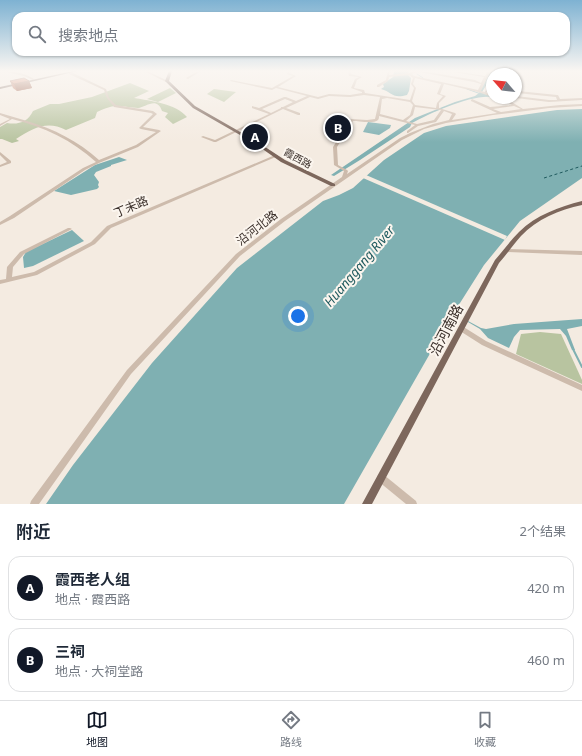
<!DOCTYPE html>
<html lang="zh">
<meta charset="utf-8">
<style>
:root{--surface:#fff;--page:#f2f2f3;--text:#1f2937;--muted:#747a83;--line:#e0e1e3;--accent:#111827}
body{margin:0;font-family:"Noto Sans","Noto Sans SC",sans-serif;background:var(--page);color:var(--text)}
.compass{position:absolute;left:486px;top:68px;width:36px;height:36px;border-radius:50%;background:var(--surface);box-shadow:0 1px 3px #0004;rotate:298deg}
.you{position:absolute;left:298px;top:316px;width:14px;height:14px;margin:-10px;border:3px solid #fff;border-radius:50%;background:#1a73e8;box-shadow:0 0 0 6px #1a73e833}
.badge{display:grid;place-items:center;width:26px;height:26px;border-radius:50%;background:var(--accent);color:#fff;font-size:13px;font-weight:700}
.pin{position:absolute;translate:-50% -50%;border:2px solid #fff;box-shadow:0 1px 4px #0006}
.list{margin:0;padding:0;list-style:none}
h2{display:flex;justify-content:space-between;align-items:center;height:52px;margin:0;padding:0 16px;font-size:17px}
h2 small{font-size:13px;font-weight:400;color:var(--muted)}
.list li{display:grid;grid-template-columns:26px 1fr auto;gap:12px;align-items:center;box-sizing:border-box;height:64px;margin:0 8px 8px;padding:0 8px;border:1px solid var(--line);border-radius:12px}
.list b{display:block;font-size:15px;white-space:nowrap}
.list p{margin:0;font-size:13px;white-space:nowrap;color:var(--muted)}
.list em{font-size:13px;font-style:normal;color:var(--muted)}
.icon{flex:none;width:22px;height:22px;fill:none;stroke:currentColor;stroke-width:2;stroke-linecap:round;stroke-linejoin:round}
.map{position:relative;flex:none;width:582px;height:504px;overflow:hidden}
.search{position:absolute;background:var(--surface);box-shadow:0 1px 3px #0004;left:12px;right:12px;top:12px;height:44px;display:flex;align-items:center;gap:10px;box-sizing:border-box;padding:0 14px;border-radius:12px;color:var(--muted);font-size:15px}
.sheet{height:196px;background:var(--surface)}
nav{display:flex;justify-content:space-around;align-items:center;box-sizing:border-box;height:56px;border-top:1px solid var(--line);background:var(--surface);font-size:11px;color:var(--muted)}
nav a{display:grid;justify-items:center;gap:2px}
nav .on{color:var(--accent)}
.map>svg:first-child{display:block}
.green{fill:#b8c4a0}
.water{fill:#7fb0b2}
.pier{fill:#f4ebe1}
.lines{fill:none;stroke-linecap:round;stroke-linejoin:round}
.stream-far1{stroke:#7fb0b2;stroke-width:1}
.stream{stroke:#7fb0b2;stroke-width:2}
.ferry{stroke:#1f5a5e;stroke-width:1;stroke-dasharray:3 2.5;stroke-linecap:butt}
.minor{fill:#cdbbac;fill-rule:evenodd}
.major{fill:#7d675c;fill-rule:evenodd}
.wall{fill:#ac5a40}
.shaded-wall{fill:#8c4a34}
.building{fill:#c8694b;stroke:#8c4a34}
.labels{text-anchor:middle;stroke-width:4;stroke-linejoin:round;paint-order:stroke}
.far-street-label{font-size:10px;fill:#3b302b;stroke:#fbf5ee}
.street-label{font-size:12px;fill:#3b302b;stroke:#fbf5ee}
.water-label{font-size:13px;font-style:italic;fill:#1f5a5e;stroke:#fbf5ee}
.near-street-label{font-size:14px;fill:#3b302b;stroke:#fbf5ee}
</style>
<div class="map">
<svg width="582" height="504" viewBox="0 0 582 504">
<rect width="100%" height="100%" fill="#f4ebe1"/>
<g class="green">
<path d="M130,83L149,91L134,98C151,101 175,103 187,117L173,124L165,117L168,113L162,111C157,96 146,107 138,108C135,108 131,107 128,107C115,105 110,106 97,112L95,118L66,130C47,120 33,128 16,139L19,141L12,143L2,139H0V127L7,123C18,125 28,122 33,111L50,104H59L92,97Z"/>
<path d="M170,88L176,93L158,102L147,99Z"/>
<path d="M214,89L236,92L224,102L207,94Z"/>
<path d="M540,332L561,334L582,380V384L516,354L521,334Z"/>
</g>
<g class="water">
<path d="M394,71H410L407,74L411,78L409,91L407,95C392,99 392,92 381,89L384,87L383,84L393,77Z"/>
<path d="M491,71H495L482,92L492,97C472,94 430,113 412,123L410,127L360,160L334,176L331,175L415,118L455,102L475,96L479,93Z"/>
<path d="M582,109V178L520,221L484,265L448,322L344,504H46L73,465L152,363L237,268L323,201L339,195L353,188L384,160L424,133L446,126L557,110Z"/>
<path d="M368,122L391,125L390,128L379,135L363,132Z"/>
<path d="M119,157L127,160L111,165V166L96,172L94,175L99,182L98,185L99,187L97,189L71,195L54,191L95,165Z"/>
<path d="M72,230L84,241L33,266L24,268L23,257L26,252Z"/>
<path d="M582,319V326L567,329L575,350H572L566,336L560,329L520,330L514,337L509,348L488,338L480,329L468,322V321L481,328L486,329L514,324Z"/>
</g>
<path class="pier" d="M366,175L507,236L505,240L363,178Z"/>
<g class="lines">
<g class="stream-far1">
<path d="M417,74L423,78"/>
<path d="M467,89L481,94"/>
</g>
<path class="stream" d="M573,349L582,367"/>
<path class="ferry" d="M544,178L582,166"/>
<g class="minor">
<path d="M2,71C13,71 25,73 34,79L33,80L24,76Z"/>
<path d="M144,71H147L168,81L166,82Z"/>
<path d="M198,71H201L188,79L186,78Z"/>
<path d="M288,71H290L289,73L296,76L278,87L318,97L329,94L350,95L362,93V92L351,88L355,79L359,77L349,76L348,71H350L351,74L362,77L357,80L354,88L364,90L365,93L410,100L414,88L411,84L413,78L409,75L389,77L388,81L379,87H377V85L386,80L388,71H390L389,75L409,73L413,71H422L475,80L481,83L484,77L453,72L454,71L485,76L488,71H490L481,91L485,92L491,80L492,79V83L487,92L486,93L492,95V97L478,92L444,84L440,94L446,96L439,103V108L455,113L456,114L452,120L497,113L471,101V100L472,99L490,107L512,105L505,101L496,98H501L507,99L523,109L560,105L582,104V106L549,108L493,115L446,123L424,129L402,140L285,221L240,256L131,374L39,504H30L31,501L127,370L236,254L281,219L342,177L344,171L334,165L333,147L351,119L367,120L375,119L380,97L364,95L350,97L329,96L318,99L310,97L286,108L300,113V115H298L283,109L216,142H214L201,137L203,136L215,140L269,114L252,108V106L259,108L284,97H286L296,101L307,96L276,88L272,90L230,81L231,80L272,88L293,76L287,74ZM419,72L474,82L481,84L478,90L414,76L412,74L414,73ZM415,78L441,84L437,94L443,96L437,103L436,108L415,105L412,101L416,88L413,84ZM387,98L410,102L413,105L410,115L403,120L380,114L382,99ZM285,99L293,102L283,107H281V108L271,113L262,109ZM514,106L521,109L501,112L493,109ZM415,107L441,110L434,120L417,124L406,121L413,115ZM444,111L452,114L449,120L433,124L410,133L400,138L347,174L348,171L347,170L338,165L337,147L353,121C358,121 374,124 378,120C379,119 379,117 379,116L415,125L407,131V133H408L418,126L436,122Z"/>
<path d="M497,71H507L506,72Z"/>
<path d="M69,72H71L106,89L109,98L116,105L153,111L157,114L143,127L159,130L161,131L138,147L99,163L85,170L14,218L0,225V222L10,216L83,168L96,162C72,140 44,127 12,119L0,126V124L10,119L0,115V113C9,116 18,118 27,121C54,129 78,141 99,160L136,145L156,132L141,129L139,128L153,114L151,113L114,107L107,98L104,90L69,74Z"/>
<path d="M518,91L557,95H558L560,99L582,98V100L549,102L516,98V96L549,100H557L556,97L517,93V92Z"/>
<path d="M0,152L11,161V163L0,167V165L7,162L0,155Z"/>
<path d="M275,155H277L278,156L111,228L95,244L37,275L0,284V280L6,279L7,267L20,252L68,228H70L72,229L24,254L13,267L12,277L34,272L91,242L107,226Z"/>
<path d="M507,249L582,251V255L505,252V250Z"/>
<path d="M462,326L486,341L582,385V391L482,345L460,331L459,329L460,327Z"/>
<path d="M381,474L384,475L416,501L417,504H406L378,481L377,478L378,475Z"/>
</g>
<g class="major">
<path d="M73,71H78L0,89V87Z"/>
<path d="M169,71H172L169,81L195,106L256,141L285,160L335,184V186H331L281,162L254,143L193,108L165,81Z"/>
<path d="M582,201V205C559,210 537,219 521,236C513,245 507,254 499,263L372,504H362L495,260C503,251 510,241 519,232C536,215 559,207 582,201Z"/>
</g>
</g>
<g class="wall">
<path d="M10,81H29L32,88L17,91L13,88Z"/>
<path d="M345,124L340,133L330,132V128Z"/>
</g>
<g class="shaded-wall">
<path d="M29,81L32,88L17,91L14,84Z"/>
<path d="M346,120L345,124L340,133V129Z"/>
</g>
<g class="building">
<path d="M24,78L29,81L14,84L10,81Z"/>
<path d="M334,118L346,120L340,129L330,128Z"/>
</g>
<linearGradient id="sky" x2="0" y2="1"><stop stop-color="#7eb2d2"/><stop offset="0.5" stop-color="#faf6f2"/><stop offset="1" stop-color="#faf6f2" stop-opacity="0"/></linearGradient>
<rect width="582" height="142" fill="url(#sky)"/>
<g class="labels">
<g class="far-street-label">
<text transform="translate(298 158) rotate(28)" y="4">霞西路</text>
</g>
<g class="street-label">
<text transform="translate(131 207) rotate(-23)" y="4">丁未路</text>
<text transform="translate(257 228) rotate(-38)" y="4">沿河北路</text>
</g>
<g class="water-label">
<text transform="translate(359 266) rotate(-50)" y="5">Huanggang River</text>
</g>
<g class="near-street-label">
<text transform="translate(446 330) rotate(-62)" y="5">沿河南路</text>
</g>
</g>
</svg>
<svg class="compass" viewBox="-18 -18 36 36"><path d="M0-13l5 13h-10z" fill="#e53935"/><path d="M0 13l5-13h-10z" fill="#747a83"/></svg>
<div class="you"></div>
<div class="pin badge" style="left:255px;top:137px">A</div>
<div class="pin badge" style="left:338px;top:128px">B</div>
<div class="search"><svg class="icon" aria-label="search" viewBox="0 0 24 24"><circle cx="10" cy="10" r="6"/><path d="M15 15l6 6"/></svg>搜索地点</div>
</div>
<section class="sheet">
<h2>附近<small>2个结果</small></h2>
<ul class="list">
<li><span class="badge">A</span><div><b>霞西老人组</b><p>地点 · 霞西路</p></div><em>420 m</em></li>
<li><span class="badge">B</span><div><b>三祠</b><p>地点 · 大祠堂路</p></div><em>460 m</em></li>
</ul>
</section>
<nav>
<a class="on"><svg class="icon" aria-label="map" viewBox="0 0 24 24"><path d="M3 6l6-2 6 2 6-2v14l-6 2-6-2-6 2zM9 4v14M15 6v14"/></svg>地图</a>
<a><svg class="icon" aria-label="directions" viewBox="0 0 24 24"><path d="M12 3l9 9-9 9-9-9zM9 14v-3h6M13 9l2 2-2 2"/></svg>路线</a>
<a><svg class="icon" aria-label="saved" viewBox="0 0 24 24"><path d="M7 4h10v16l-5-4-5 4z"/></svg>收藏</a>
</nav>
